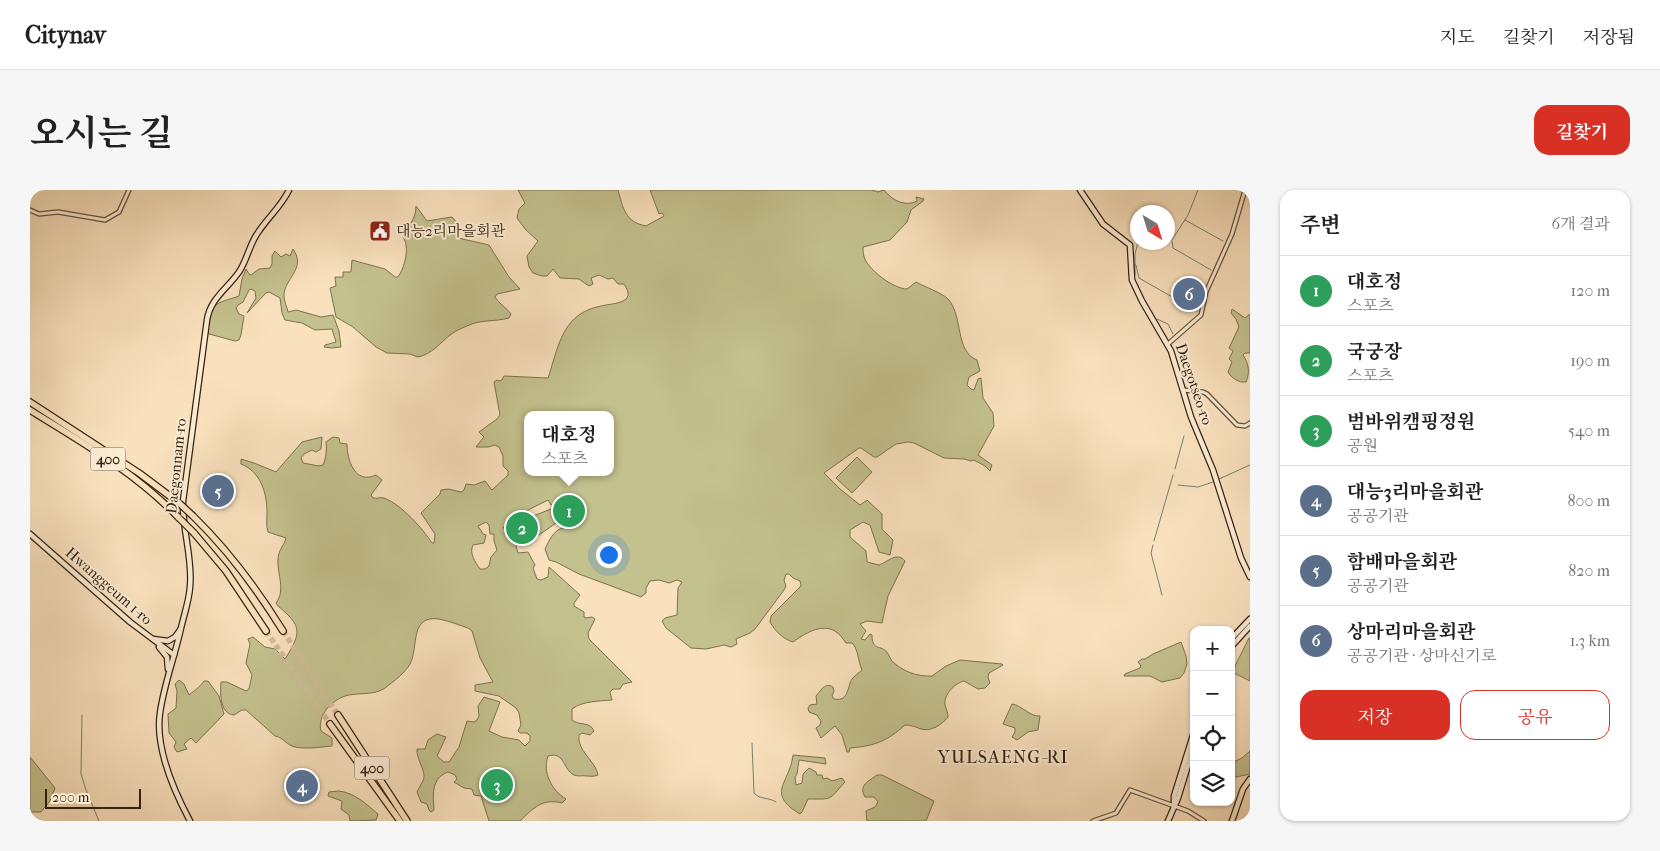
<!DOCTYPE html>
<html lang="ko">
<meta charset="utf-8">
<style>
:root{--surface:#fff;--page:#f6f6f6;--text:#202124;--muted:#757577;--line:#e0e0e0;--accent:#d93025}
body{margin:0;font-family:"IM FELL French Canon","Noto Serif KR",serif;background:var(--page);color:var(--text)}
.controls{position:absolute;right:15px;bottom:15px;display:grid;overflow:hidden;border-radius:10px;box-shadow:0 1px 4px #0004}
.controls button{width:45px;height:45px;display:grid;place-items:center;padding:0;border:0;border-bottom:1px solid var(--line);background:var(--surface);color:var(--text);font:25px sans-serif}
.compass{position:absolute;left:1100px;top:15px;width:45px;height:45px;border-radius:50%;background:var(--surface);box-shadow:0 1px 4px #0004;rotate:142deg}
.scale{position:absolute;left:15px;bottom:12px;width:96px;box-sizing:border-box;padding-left:5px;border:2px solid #35230f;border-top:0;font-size:14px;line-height:18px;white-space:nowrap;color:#35230f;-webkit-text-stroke:4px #fbecd4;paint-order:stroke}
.you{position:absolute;left:578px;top:364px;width:18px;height:18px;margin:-12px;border:4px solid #fff;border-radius:50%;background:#1a73e8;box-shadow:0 0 0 8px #1a73e833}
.badge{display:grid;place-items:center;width:32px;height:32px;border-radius:50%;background:var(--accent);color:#fff;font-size:16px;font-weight:700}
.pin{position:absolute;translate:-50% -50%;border:2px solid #fff;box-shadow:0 1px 5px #0006}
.popup{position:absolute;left:494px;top:221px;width:90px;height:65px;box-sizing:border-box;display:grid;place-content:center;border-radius:10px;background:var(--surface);filter:drop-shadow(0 1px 4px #0005);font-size:16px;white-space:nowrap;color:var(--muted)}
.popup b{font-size:19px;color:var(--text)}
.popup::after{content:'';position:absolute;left:50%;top:100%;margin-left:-10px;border:10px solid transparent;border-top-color:var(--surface)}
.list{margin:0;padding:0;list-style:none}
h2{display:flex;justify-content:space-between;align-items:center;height:65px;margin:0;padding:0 20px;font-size:21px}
h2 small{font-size:16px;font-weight:400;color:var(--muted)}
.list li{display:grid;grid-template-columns:32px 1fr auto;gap:15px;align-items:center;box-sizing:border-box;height:70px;padding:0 20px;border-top:1px solid var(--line)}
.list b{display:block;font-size:19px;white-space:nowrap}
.list p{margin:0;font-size:16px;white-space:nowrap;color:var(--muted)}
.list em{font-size:16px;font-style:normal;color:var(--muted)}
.actions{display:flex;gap:10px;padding:15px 20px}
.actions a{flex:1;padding:11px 0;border:1px solid var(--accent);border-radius:15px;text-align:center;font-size:18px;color:var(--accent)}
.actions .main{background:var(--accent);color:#fff}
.icon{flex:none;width:28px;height:28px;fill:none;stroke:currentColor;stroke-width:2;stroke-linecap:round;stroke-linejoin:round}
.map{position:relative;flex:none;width:1220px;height:631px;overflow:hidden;border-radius:15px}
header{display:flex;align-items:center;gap:30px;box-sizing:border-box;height:70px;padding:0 25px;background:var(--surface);border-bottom:1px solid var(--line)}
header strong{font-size:24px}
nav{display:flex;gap:28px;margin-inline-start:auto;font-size:18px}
.intro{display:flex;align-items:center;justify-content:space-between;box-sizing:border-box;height:120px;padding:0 30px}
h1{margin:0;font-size:35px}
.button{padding:12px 22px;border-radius:15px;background:var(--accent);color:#fff;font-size:18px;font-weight:700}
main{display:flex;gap:30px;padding:0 30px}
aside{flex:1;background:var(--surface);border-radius:15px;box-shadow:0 1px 4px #0004}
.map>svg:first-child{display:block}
.green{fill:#c3c18e;stroke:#7c724e;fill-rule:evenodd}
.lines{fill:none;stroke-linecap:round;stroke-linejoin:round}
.stream{stroke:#748070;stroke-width:1}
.highway-tunnel{stroke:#d2bb9a;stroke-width:5.5;stroke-dasharray:5.5 3;stroke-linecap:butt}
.street-casing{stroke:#66523a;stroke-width:5.5}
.secondary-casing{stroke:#35230f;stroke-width:7}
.highway-casing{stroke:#35230f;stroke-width:8}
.street{stroke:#fbecd4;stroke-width:3}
.secondary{stroke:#fbecd4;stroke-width:4.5}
.highway{stroke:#f9e1bd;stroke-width:5.5}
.highway-bridge-casing{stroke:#35230f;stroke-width:8;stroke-linecap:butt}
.highway-bridge{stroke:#f9e1bd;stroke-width:5.5}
.labels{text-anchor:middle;stroke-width:4;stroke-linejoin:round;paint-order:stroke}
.shield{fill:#fbecd4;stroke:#705f4a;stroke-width:1}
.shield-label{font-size:14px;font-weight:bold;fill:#35230f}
.poi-label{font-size:15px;fill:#35230f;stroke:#fbecd4;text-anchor:start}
.street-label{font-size:15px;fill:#35230f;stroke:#fbecd4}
.quarter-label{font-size:18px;letter-spacing:1px;fill:#35230f;stroke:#fbecd4}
</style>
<header>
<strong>Citynav</strong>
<nav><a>지도</a><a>길찾기</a><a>저장됨</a></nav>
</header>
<div class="intro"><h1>오시는 길</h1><a class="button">길찾기</a></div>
<main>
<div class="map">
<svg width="1220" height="631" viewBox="0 0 1220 631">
<rect width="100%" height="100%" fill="#f9e1bd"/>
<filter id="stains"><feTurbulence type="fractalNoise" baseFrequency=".004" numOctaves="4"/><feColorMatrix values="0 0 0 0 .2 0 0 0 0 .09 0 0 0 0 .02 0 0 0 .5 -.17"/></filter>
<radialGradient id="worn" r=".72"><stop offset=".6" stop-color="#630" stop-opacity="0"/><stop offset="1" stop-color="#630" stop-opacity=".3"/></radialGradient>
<g class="green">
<path d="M488,0H588C593,18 595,32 616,36L634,26L632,23L629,24L620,0H842L848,2L854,0C862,10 873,16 885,12L887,11L886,7L894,9L893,11L881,20L877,32L860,50L833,57C833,61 833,65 835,69C840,81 864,99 877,99L886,92C895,97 912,103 918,109C933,125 925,162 947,170L950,181L939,187L937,195L941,199L944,200L948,189L951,188L953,208L963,223L964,236L948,265L962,275L960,281L955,276L944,270L941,271L934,269L914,268L884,253L878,252L866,254L847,267H844L831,258H829L794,283L810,299L830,315L837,310L852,324V339L863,350L860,365L849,362L840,335L833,332L820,340V347L836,361L837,372L849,375C858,372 867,361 875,371L858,406L852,433L837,431L830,434L836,441L831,449L835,450L840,444L842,445C842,460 849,455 856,461C858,463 860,468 862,471C872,481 887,487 902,486L916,476L930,470L972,474L973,475L959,483L958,487L960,493L955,498L948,499L934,491C925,493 913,505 915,515C916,519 918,522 918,527C915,531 911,534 906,537C892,544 888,535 875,535C857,551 845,556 820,558L819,562H817L812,545L805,536L791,548L786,538L790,535L791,531L787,525L779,522L778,518L780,515L787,514L786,506C791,500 795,492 803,497L804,501L802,506L804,509C819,512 817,497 822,489C824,486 829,483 832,480C828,471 828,458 822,453H816C813,449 810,444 805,441C791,433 774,444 763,452C753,449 745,441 740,432L741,426L770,397L771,395L770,391L763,388L759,384H756L754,390L756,396L754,400L725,439L720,443L706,449L707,454L701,457L694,455L676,459L661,458L636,438L632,431L635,428L647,425L648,398L652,392L647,390L639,393L629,390L620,391L616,398V403L611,407L549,384L526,372L519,370L515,359C518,353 521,345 528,340C539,333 562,340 544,314C537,304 530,312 521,315L518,310L500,319L473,338L531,315L535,325L526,330V333L509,345L491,352L486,356L488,363L498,362L505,375L503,378L507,389L511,390L518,387L519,377L550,405L544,413V416L554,422V427L556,428L562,427L565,429L558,443L559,449L602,492L593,494L590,499H583L580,502L582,510C570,511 552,511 542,519V530C549,536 560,531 564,541L560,545L552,543L549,545C547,561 565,570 568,585C563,587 561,586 556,586C552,585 549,587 544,585C533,580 535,561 518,566C512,582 522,601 536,609L532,613C513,608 503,618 490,631H459L451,606L444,605L442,599L434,598L424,592L427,589L425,585L418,582C401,588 403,605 404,620L401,622L399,620L397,614L391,612L387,602C389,597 394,591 394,587C395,580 386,568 387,559H395L398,550L407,544L416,547L407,566L414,572H419L429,557L437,531L444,532L447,530L449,526L448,516L454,507L470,512L459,541L472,547L489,550L495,556L500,551V546L497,543H490L488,541L491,535L489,523L486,518L469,506L445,501V495L463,492L450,468L442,441L438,438C429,435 419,431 409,429C379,425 389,457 380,474C375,483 364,491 355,498C344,506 328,502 315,506C301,511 287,526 291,541L302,548V556C290,557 272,560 262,556C255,553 252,547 245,546L216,520H212L204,525C190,524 190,504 191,492H197L216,501L219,499L222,485L216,473L220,454L218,449L223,447L235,457L245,459L255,469C272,442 272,436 248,416L246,413C256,400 247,384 248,370C248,360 254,356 256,348L238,342C236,336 237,330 237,323C237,303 231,282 211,274V269L224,273L246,282L272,252L292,247L291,259L286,262L282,260L274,264L271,268L273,273L289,276L293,275C296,268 297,260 296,252L303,247L309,248L310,253L317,254C317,270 325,295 346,285L352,290L341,305L343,308C347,309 350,307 354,308C371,314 393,339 402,353H404L405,344L391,323L410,304L411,300L418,299L431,302L434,300L436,294L444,295L455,291L462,300L478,285V281L473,276V266L469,257L465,255L458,257H446L454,247L449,242L467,229L470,225L464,192L467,190L469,191L472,190L474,186L518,188C526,165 530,136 552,123C557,120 565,117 571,116C583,113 608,114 594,94H588L583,88L578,89L569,85L561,88L563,94L559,96L549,89L530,88L523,79L517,86H512L503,83L499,77L497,66L508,51L496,40L487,28L489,19L495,13ZM498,225H580V282H498ZM456,332L459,335L460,344H464V351L467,360L461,367L459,376L455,379H450C445,372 439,363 443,355L454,353L456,345L453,344L448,336Z"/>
<path d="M386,16L397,31L422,27L428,34V48L459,55L479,87L490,99L467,104L465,107C469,114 477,118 481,124L479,128C465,132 451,129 437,136C432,138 425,141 420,145C410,153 402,164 388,167L380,164L357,163L346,157L323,137L306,127L300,98L306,96L305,87H313V82H321L322,70L355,79L365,87H368C375,77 380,57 373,47C378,35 386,30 386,16Z"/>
<path d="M263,59C277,79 254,88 254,106C254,111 257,117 258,122L266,120L291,127L303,125L309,141L311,157L302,158L294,157L295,155L306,152L302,139L285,140L272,133L255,130L252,123L250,108L239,102L236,103L217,123L226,108L225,101L221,99L219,100L213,112L208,115L206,118L209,124L214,126L211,145L209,150L205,151L179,144C177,140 178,137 178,132C181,111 193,112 209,106L212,89L216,79L219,84L221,85L229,79L240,78L242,74V66L245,61L251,67L256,64L260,66Z"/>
<path d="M1202,119L1215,128L1220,124V163H1215L1213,165C1219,174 1220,183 1216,192C1209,193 1201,188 1198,182L1202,172L1199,169L1203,161L1199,158L1209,137L1206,129L1201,123Z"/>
<path d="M827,267L842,282L822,303L806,288Z"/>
<path d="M1219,448H1220V491L1202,482Z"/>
<path d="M1151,452L1156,466L1157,474L1154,483L1150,488L1132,492L1120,486H1094L1095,484L1110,478L1111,476L1108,472L1112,469H1115L1123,464Z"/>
<path d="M149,490L154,494L159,505C165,500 169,498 174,491H178L189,506L194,524L166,553L161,548L154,554L157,559L147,562L144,557L146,552L139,543L138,524L146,518L147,501L145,494Z"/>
<path d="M982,514C993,516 1000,527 1010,526L1008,540L998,542L987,550L982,547L985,542V538L973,534Z"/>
<path d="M1220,561V584L1206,587L1201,586L1202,573L1212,568Z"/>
<path d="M763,565L795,568L796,574L769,570L767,584L765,587L766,595L772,593L773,584L779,578L786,582L787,585H792L793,589L797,588L802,591L812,588L815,592C798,611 803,609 778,609L772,622L770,624C735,603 760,593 763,565Z"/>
<path d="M0,567L25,598L20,611L11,622H0Z"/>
<path d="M847,585H852L904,611L896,631H837L836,621L845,617L848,612L844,607H835C828,595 839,591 847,585Z"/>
<path d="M309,601C325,603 336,614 348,624L346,630L320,631L319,625L311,619L312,611L298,606L299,602Z"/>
</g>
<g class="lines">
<g class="stream">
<path d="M1155,30L1193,51"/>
<path d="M1138,50H1142L1158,25L1168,0"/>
<path d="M1142,51L1143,58L1181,80"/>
<path d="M1104,75H1106L1109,88L1167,121"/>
<path d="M1105,85V64L1108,52"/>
<path d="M1127,129L1138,134L1143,144"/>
<path d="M1145,279L1154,246"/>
<path d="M1189,289L1220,275"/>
<path d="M1148,295L1168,297L1183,292"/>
<path d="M1124,351L1143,285"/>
<path d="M1123,355L1121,363L1132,405"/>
<path d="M52,525L51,584L56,600L69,631"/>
<path d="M722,553L724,603C730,610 739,607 746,612"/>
</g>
<g class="highway-tunnel">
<path d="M236,441L300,534"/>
<path d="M253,441L308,525"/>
</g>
<g class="street-casing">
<g id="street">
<path d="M0,20L9,24L28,22L75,30L89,22L99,0"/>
<path d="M1138,154L1171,125L1176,102L1202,44L1215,0"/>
<path d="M1153,200L1173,202L1177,204L1207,235L1215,236L1220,233"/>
<path d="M1063,631L1086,623L1100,600L1158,621L1174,631"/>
</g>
</g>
<g class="secondary-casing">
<g id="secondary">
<path d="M1050,0L1073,34L1100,55L1102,90L1112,111L1141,161L1161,227L1183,280L1211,368L1220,387"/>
<path d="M0,344L100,432L144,465"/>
<path d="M123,449L138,451L145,447L150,440"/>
<path d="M1201,449L1220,429"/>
<path d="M129,457L137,467L138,479"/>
<path d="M1201,457L1220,436"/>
<path d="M1144,614V606L1164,542"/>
<path d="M160,631C144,601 125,557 130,523C134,494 145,466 151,438C154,425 159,411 160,397C163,368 152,340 153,311L177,130C180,109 197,99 209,82C217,70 219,56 227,44C237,28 251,17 259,0"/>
<path d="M1138,631L1148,608L1164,556"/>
<path d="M1202,631L1213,599L1220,589"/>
</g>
</g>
<g class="highway-casing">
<g id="highway">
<path d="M0,212L109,283L149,313"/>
<path d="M0,220C52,252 106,283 149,328"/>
<path d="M163,326C199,361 227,399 253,441"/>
<path d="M164,343L196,381L236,441"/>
<path d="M308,525L377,631"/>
<path d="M300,534L370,631"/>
</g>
</g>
<use href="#street" class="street"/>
<use href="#secondary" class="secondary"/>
<use href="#highway" class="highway"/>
<g class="highway-bridge-casing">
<g id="highway-bridge">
<path d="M149,313L163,326"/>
<path d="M149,328L164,343"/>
</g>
</g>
<use href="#highway-bridge" class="highway-bridge"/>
</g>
<defs>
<g id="civic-square" transform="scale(1.125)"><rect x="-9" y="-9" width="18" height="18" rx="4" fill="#8f2418" stroke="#fbecd4"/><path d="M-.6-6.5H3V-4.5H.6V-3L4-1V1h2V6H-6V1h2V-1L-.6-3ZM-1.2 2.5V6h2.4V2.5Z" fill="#fff"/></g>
</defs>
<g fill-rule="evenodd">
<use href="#civic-square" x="350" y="41"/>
</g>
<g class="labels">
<g class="shield">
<rect x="60.5" y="257.5" width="35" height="23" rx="4"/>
<rect x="324.5" y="566.5" width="35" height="23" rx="4"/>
</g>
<g class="shield-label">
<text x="78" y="274">400</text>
<text x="342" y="583">400</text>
</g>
<g class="poi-label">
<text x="366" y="46">대능2리마을회관</text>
</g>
<g class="street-label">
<text transform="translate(1164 194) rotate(71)" y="5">Daegotseo-ro</text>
<text transform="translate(146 276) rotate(-84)" y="5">Daegonnam-ro</text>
<text transform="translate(79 396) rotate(41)" y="5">Hwanggeum 1-ro</text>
</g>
<g class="quarter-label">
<text x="973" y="573">YULSAENG-RI</text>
</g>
</g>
<rect width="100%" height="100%" filter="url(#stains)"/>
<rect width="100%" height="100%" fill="url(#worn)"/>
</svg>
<div class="controls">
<button>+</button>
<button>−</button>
<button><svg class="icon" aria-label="locate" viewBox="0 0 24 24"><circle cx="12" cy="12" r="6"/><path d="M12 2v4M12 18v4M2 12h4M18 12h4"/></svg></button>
<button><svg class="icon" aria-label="layers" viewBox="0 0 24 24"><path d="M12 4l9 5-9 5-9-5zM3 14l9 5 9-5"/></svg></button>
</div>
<svg class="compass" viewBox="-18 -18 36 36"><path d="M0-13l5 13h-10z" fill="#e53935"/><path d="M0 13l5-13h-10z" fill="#757577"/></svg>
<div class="scale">200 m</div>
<div class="you"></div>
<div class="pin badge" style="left:539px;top:321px;background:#2e9e5b">1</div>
<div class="popup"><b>대호정</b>스포츠</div>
<div class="pin badge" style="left:492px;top:338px;background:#2e9e5b">2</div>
<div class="pin badge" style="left:467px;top:595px;background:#2e9e5b">3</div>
<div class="pin badge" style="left:272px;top:596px;background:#5c6f8a">4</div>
<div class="pin badge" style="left:188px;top:301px;background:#5c6f8a">5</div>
<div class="pin badge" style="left:1159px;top:104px;background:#5c6f8a">6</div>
</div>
<aside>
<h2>주변<small>6개 결과</small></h2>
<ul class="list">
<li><span class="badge" style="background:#2e9e5b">1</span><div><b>대호정</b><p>스포츠</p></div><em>120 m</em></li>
<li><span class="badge" style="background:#2e9e5b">2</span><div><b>국궁장</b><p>스포츠</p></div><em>190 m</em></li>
<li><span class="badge" style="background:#2e9e5b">3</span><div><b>범바위캠핑정원</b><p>공원</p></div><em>540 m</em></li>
<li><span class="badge" style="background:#5c6f8a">4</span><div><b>대능3리마을회관</b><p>공공기관</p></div><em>800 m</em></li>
<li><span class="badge" style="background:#5c6f8a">5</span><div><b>함배마을회관</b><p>공공기관</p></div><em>820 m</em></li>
<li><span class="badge" style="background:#5c6f8a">6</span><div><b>상마리마을회관</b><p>공공기관 · 상마신기로</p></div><em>1.3 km</em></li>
</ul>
<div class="actions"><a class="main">저장</a><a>공유</a></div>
</aside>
</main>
